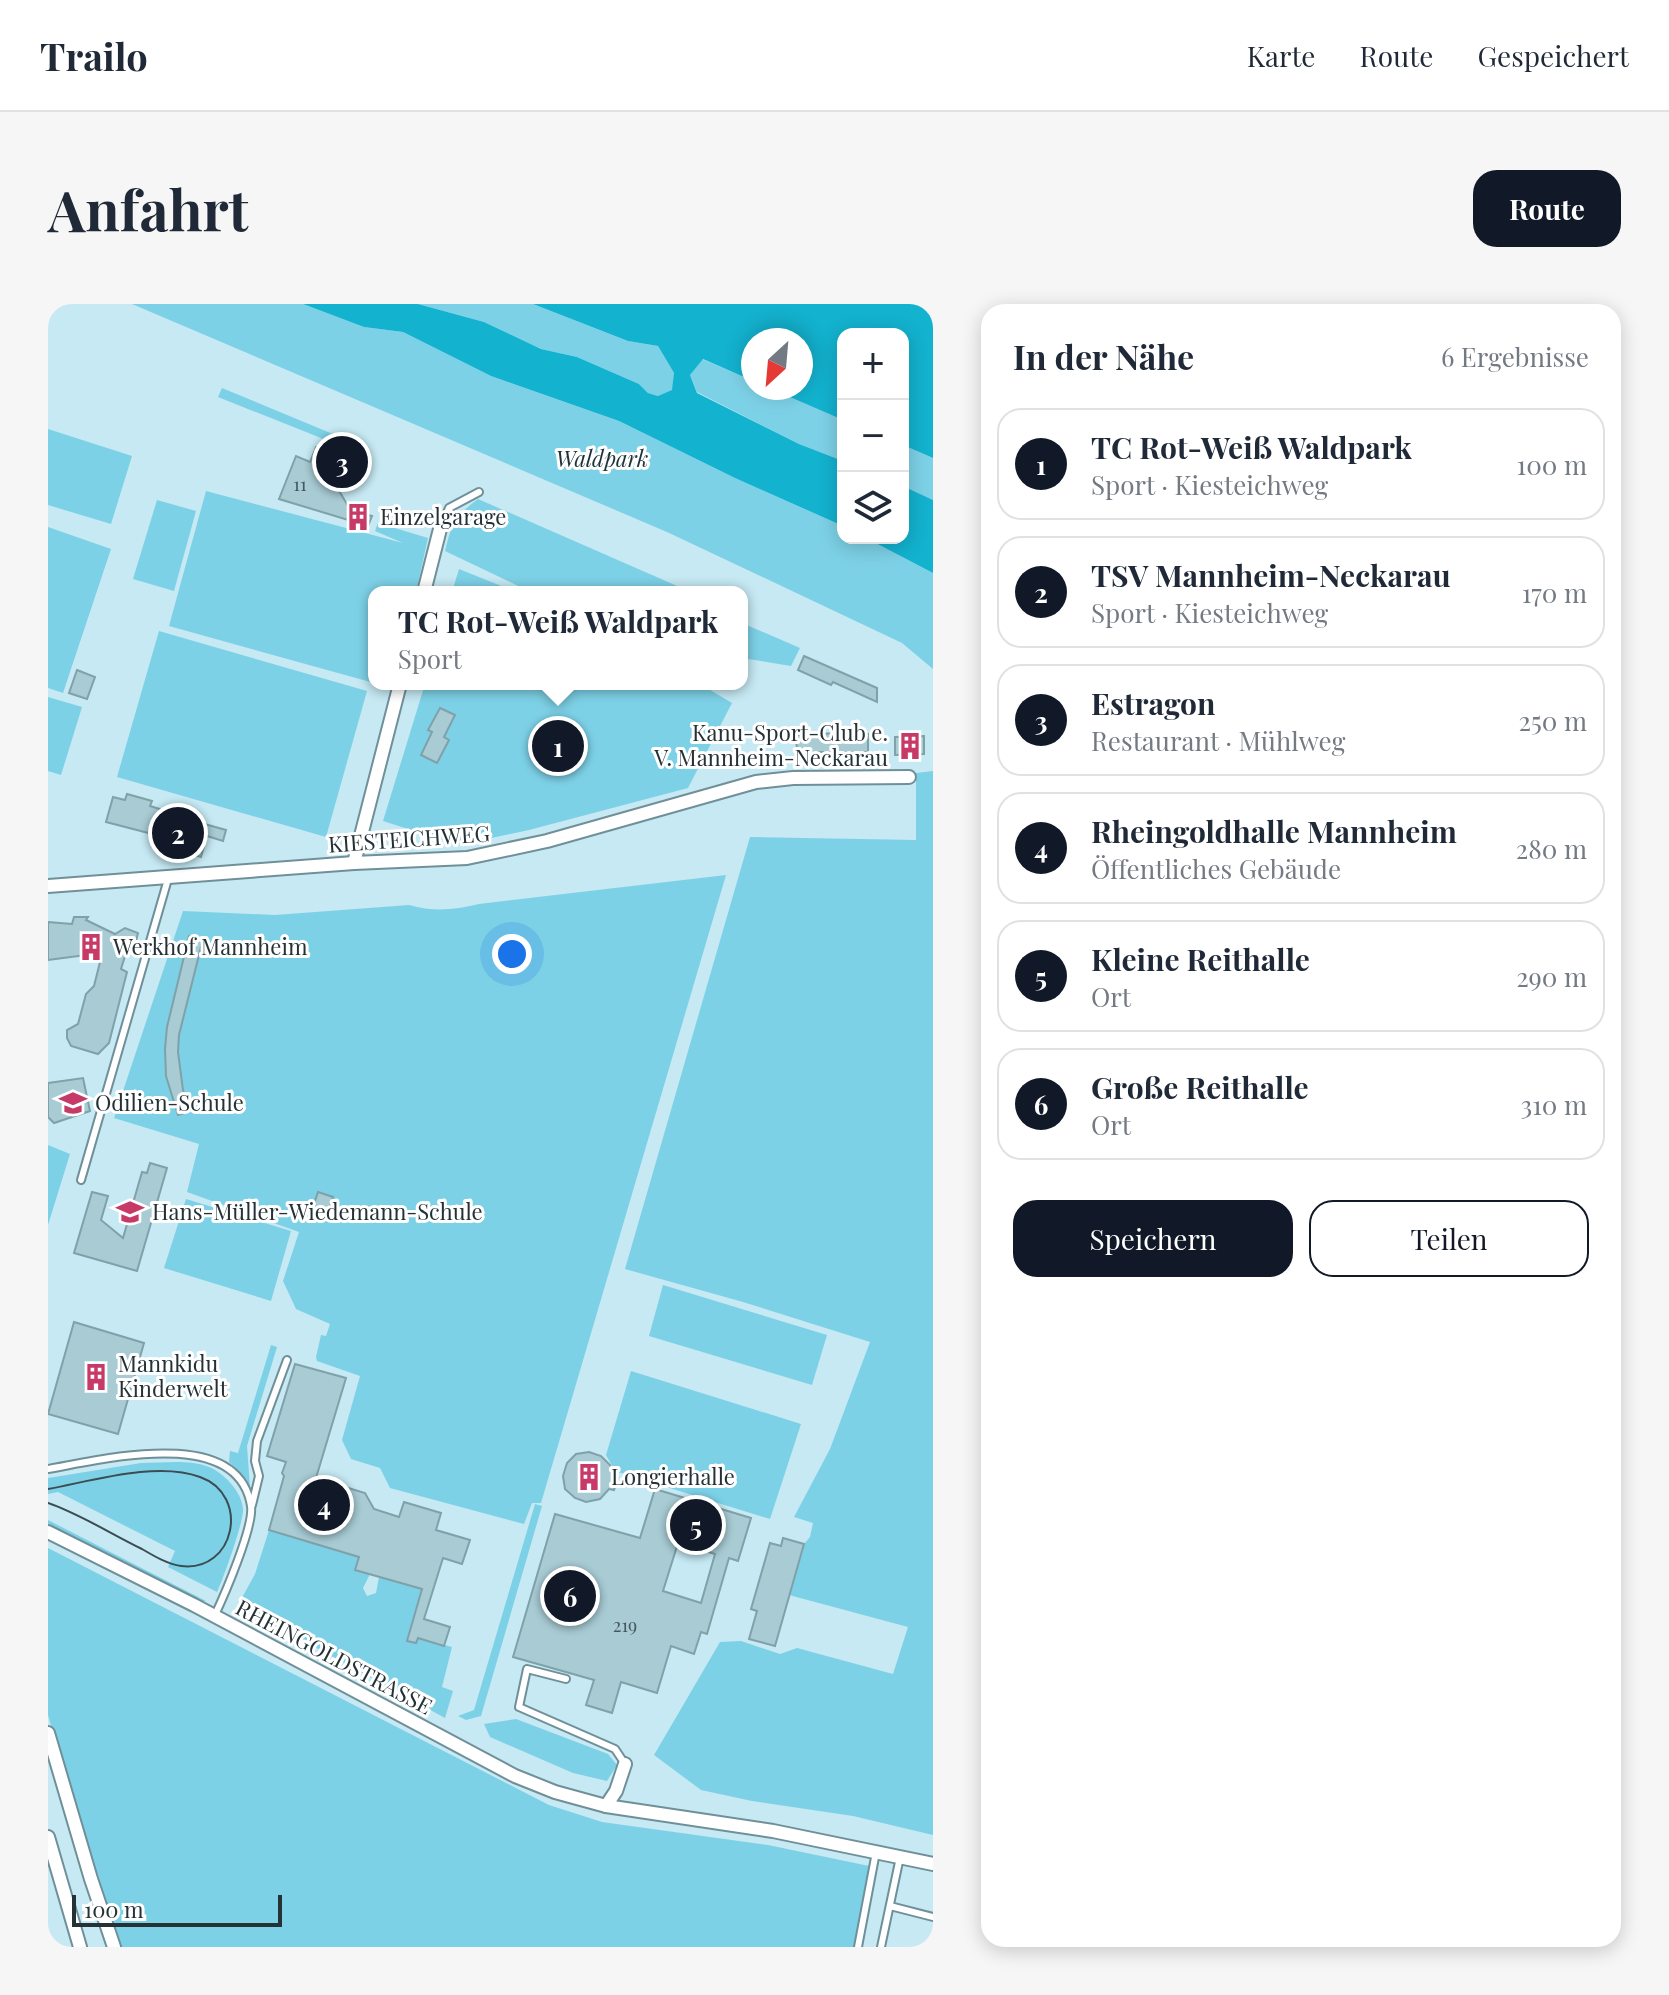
<!DOCTYPE html>
<html lang="de">
<meta charset="utf-8">
<style>
:root{--surface:#fff;--page:#f6f6f7;--text:#1f2937;--muted:#747a83;--line:#e0e1e3;--accent:#111827}
body{margin:0;font-family:"Playfair Display",serif;background:var(--page);color:var(--text)}
.controls{position:absolute;right:24px;top:24px;display:grid;overflow:hidden;border-radius:16px;box-shadow:0 4px 20px #0003}
.controls button{width:72px;height:72px;display:grid;place-items:center;padding:0;border:0;border-bottom:2px solid var(--line);background:var(--surface);color:var(--text);font:40px sans-serif}
.compass{position:absolute;left:693px;top:24px;width:72px;height:72px;border-radius:50%;background:var(--surface);box-shadow:0 4px 20px #0003;rotate:206deg}
.scale{position:absolute;left:24px;bottom:20px;width:210px;box-sizing:border-box;padding-left:8px;border:4px solid #243236;border-top:0;font-size:22px;line-height:28px;white-space:nowrap;color:#243236;-webkit-text-stroke:6px #fff;paint-order:stroke}
.you{position:absolute;left:464px;top:650px;width:28px;height:28px;margin:-20px;border:6px solid #fff;border-radius:50%;background:#1a73e8;box-shadow:0 0 0 12px #1a73e833}
.badge{display:grid;place-items:center;width:52px;height:52px;border-radius:50%;background:var(--accent);color:#fff;font-size:26px;font-weight:700}
.pin{position:absolute;translate:-50% -50%;border:4px solid #fff;box-shadow:0 2px 8px #0006}
.popup{position:absolute;left:320px;top:282px;width:380px;height:104px;box-sizing:border-box;display:grid;place-content:center;border-radius:16px;background:var(--surface);filter:drop-shadow(0 2px 6px #0005);font-size:26px;white-space:nowrap;color:var(--muted)}
.popup b{font-size:30px;color:var(--text)}
.popup::after{content:'';position:absolute;left:50%;top:100%;margin-left:-16px;border:16px solid transparent;border-top-color:var(--surface)}
.list{margin:0;padding:0;list-style:none}
h2{display:flex;justify-content:space-between;align-items:center;height:104px;margin:0;padding:0 32px;font-size:34px}
h2 small{font-size:26px;font-weight:400;color:var(--muted)}
.list li{display:grid;grid-template-columns:52px 1fr auto;gap:24px;align-items:center;box-sizing:border-box;height:112px;margin:0 16px 16px;padding:0 16px;border:2px solid var(--line);border-radius:24px}
.list b{display:block;font-size:30px;white-space:nowrap}
.list p{margin:0;font-size:26px;white-space:nowrap;color:var(--muted)}
.list em{font-size:26px;font-style:normal;color:var(--muted)}
.actions{display:flex;gap:16px;padding:24px 32px}
.actions a{flex:1;padding:18px 0;border:2px solid var(--accent);border-radius:24px;text-align:center;font-size:28px;color:var(--accent)}
.actions .main{background:var(--accent);color:#fff}
.icon{flex:none;width:44px;height:44px;fill:none;stroke:currentColor;stroke-width:2;stroke-linecap:round;stroke-linejoin:round}
.map{position:relative;flex:none;width:885px;height:1643px;overflow:hidden;border-radius:24px}
header{display:flex;align-items:center;gap:48px;box-sizing:border-box;height:112px;padding:0 40px;background:var(--surface);border-bottom:2px solid var(--line)}
header strong{font-size:38px}
nav{display:flex;gap:44px;margin-inline-start:auto;font-size:28px}
.intro{display:flex;align-items:center;justify-content:space-between;box-sizing:border-box;height:192px;padding:0 48px}
h1{margin:0;font-size:56px}
.button{padding:20px 36px;border-radius:24px;background:var(--accent);color:#fff;font-size:28px;font-weight:700}
main{display:flex;gap:48px;padding:0 48px}
aside{flex:1;background:var(--surface);border-radius:24px;box-shadow:0 4px 20px #0003}
.map>svg:first-child{display:block}
.green{fill:#7dd1e7}
.water{fill:#13b2cf}
.building{fill:#a8cbd4;stroke:#7fa1a9;stroke-width:2;fill-rule:evenodd}
.lines{fill:none;stroke-linecap:round;stroke-linejoin:round}
.lane-casing{stroke:#709099;stroke-width:10}
.street-casing{stroke:#709099;stroke-width:16}
.lane{stroke:#fff;stroke-width:6}
.street{stroke:#fff;stroke-width:12}
.tram{stroke:#3c4d52;stroke-width:2}
.labels{text-anchor:middle;stroke-width:6;stroke-linejoin:round;paint-order:stroke}
.number-label{font-size:18px;fill:#45585e}
.park-label{font-size:22px;font-style:italic;fill:#1c3339;stroke:#fff}
.poi-label{font-size:22px;fill:#243236;stroke:#fff;text-anchor:start}
.street-label{font-size:22px;fill:#243236;stroke:#fff}
</style>
<header>
<strong>Trailo</strong>
<nav><a>Karte</a><a>Route</a><a>Gespeichert</a></nav>
</header>
<div class="intro"><h1>Anfahrt</h1><a class="button">Route</a></div>
<main>
<div class="map">
<svg width="885" height="1643" viewBox="0 0 885 1643">
<rect width="100%" height="100%" fill="#c6e9f3"/>
<g class="green">
<path d="M84,0H255L316,23L355,28L443,72L571,117L687,174L795,222V234H818L885,269V365L854,339L619,228Z"/>
<path d="M370,0H485L580,37L610,42L626,69L625,86L610,92L600,89L591,80L529,53L493,45L436,18Z"/>
<path d="M654,55L705,77V84H721L795,116V157L751,140L649,88L642,71Z"/>
<path d="M174,84L292,133L290,136L280,132L278,136L170,93Z"/>
<path d="M0,125L84,152L63,220L0,201Z"/>
<path d="M855,141L885,154V196L855,182Z"/>
<path d="M158,187L355,239L327,227L330,219L380,234L368,288H326V379L121,322Z"/>
<path d="M430,195L636,285L640,288H483L397,247C404,219 406,213 430,195Z"/>
<path d="M109,196L148,207L126,287L85,275Z"/>
<path d="M0,223L63,245L15,389L0,384Z"/>
<path d="M411,265L468,288H404Z"/>
<path d="M694,319L752,344L743,362L694,354Z"/>
<path d="M111,327L319,387L278,533L69,473Z"/>
<path d="M377,380H652L684,399L640,484L481,526L410,541L335,517Z"/>
<path d="M0,393L34,403L13,471L0,467Z"/>
<path d="M885,467V1531L805,1512L704,1497L653,1486L606,1451L672,1338L693,1337L732,1350L749,1344L845,1370L860,1323L741,1291L756,1240L762,1233L765,1219L746,1213L782,1145L822,1038L695,998L577,965L702,533L868,536V469Z"/>
<path d="M678,571L493,1199H484L476,1220L342,1184L332,1164L303,1155L294,1136L312,1072L269,1057L268,1053L273,1031L278,1032L282,1020L248,1005L235,977L251,928L139,888L151,840L66,814L135,607L227,611L361,601C386,608 406,606 431,600Z"/>
<path d="M0,841L22,850L0,921Z"/>
<path d="M138,895L243,927L223,997L116,964Z"/>
<path d="M615,981L779,1031L764,1081L601,1032Z"/>
<path d="M223,1041L229,1043L199,1142L202,1183L191,1167L181,1158L182,1147L190,1149Z"/>
<path d="M583,1067L753,1120L722,1215L567,1167L558,1151Z"/>
<path d="M93,1159C113,1159 142,1155 161,1163C176,1169 194,1188 195,1205C196,1217 175,1276 169,1288L120,1263L127,1247L10,1188L0,1190V1174Z"/>
<path d="M487,1200L494,1202L433,1412L418,1416L410,1412L426,1406Z"/>
<path d="M0,1216L158,1297H150L0,1222Z"/>
<path d="M221,1226L311,1253L322,1270L315,1284L319,1292L328,1289L331,1273L374,1285L361,1331L404,1343L394,1383L405,1387L397,1414L190,1301L207,1270Z"/>
<path d="M0,1244L501,1501L554,1518L720,1541L826,1563L809,1643H71L22,1490L0,1411Z"/>
<path d="M468,1415L560,1450L569,1461L559,1477L525,1469L442,1433L436,1420Z"/>
</g>
<g class="water">
<path d="M255,0H370L436,18L493,45L529,53L591,80L600,89L610,92L624,86L626,69L610,42L580,37L485,0H885V154L855,141V30H795V116L721,84H753V36H705V77L655,55L642,71L649,89L751,140L795,157V222L687,174L571,117L443,72L355,28L316,23Z"/>
<path d="M855,182L885,196V269L818,234H855Z"/>
</g>
<g class="building">
<path d="M268,143L302,157L290,185L303,207L324,212L320,222L231,195L248,152L262,158Z"/>
<path d="M756,352L829,384V398L785,378L783,381L750,366Z"/>
<path d="M29,366L47,373L39,395L21,389Z"/>
<path d="M392,404L407,411L396,433L401,436L389,459L373,451L384,428L380,426Z"/>
<path d="M793,429L820,430V448H749L748,431Z"/>
<path d="M876,432V450L847,451V433Z"/>
<path d="M79,490L104,497L102,502L122,508L121,510L178,526L175,537L159,532L153,553L136,548L135,552L105,543L108,531L58,518L65,493L77,496Z"/>
<path d="M26,613H40L38,616L67,630L77,624L90,629L86,645L78,649L73,665L79,668L61,739L50,750L23,742L19,734V726L30,720L38,690L46,682L52,658L38,651L0,656V618L24,620Z"/>
<path d="M141,632L155,635L131,731L130,748L135,786L142,807L130,811L118,772L117,745L119,723Z"/>
<path d="M35,774L42,807L6,819L0,813V779Z"/>
<path d="M102,859L119,864L89,967L26,949L44,888L60,892L53,916L75,934L94,868L99,869Z"/>
<path d="M270,888L285,893L278,914L263,909Z"/>
<path d="M26,1018L96,1039L70,1130L0,1110Z"/>
<path d="M247,1060L298,1074L268,1174L317,1189L326,1205L351,1213L356,1198L393,1209L388,1226L422,1236L414,1260L395,1254L376,1315L402,1323L396,1342L370,1334L368,1339L359,1337L374,1285L307,1266L311,1253L221,1226L236,1172L234,1169L238,1158L219,1152Z"/>
<path d="M541,1148L553,1152L562,1161L565,1172L570,1174L566,1186L561,1185L552,1195L538,1198L527,1194L517,1185L515,1172L519,1159L528,1150Z"/>
<path d="M607,1185L703,1214L690,1257L681,1254L659,1330L653,1328L646,1350L623,1342L609,1389L573,1378L564,1409L538,1401L546,1376L465,1353L507,1210L592,1234ZM630,1239L667,1250L653,1299L615,1287Z"/>
<path d="M735,1234L756,1240L727,1342L701,1335L709,1307L703,1305L722,1239L733,1242Z"/>
</g>
<g class="lines">
<g class="lane-casing">
<g id="lane">
<path d="M392,225L401,204L431,188"/>
<path d="M33,876L120,575"/>
<path d="M0,1165C53,1156 190,1120 203,1202C206,1223 176,1292 166,1313"/>
<path d="M204,1201L211,1172L207,1157L209,1137L239,1056"/>
<path d="M518,1375L479,1365L471,1403L567,1445L577,1460"/>
<path d="M842,1602L885,1613"/>
<path d="M810,1643L828,1548"/>
<path d="M833,1643L852,1553"/>
</g>
</g>
<g class="street-casing">
<g id="street">
<path d="M376,288L392,225"/>
<path d="M306,559L352,380"/>
<path d="M0,582L306,559L419,554L499,537L708,478L745,474L861,473"/>
<path d="M0,1228L146,1301L467,1472L507,1488L558,1502L725,1527L885,1560"/>
<path d="M0,1429L43,1575L66,1643"/>
<path d="M558,1502L568,1487L577,1460"/>
<path d="M0,1533L32,1643"/>
</g>
</g>
<use href="#lane" class="lane"/>
<use href="#street" class="street"/>
<path class="tram" d="M0,1185C44,1177 109,1157 152,1173C203,1191 187,1269 133,1262C119,1260 106,1252 94,1245C63,1230 32,1210 0,1199"/>
</g>
<defs>
<g id="building-bare" transform="scale(2.16)"><path d="M-4-6H4V6H1V3H-1V6H-4ZM-2.5-4.3h1.7v1.8h-1.7ZM.8-4.3h1.7v1.8H.8ZM-2.5-1h1.7V.8h-1.7ZM.8-1h1.7V.8H.8Z" fill="#c73967" stroke="#fff" stroke-width="2.5" paint-order="stroke"/></g>
<g id="school-bare" transform="scale(2.16)"><path d="M0-5L7-2L0 1L-7-2ZM-4 1L0 2.5L4 1V4Q0 6-4 4Z" fill="#c73967" stroke="#fff" stroke-width="2.5" paint-order="stroke"/></g>
</defs>
<g fill-rule="evenodd">
<use href="#building-bare" x="310" y="213"/>
<use href="#building-bare" x="862" y="442"/>
<use href="#building-bare" x="43" y="643"/>
<use href="#school-bare" x="25" y="799"/>
<use href="#school-bare" x="82" y="908"/>
<use href="#building-bare" x="48" y="1073"/>
<use href="#building-bare" x="541" y="1173"/>
</g>
<g class="labels">
<g class="number-label">
<text x="252" y="187">11</text>
<text x="577" y="1328">219</text>
</g>
<g class="park-label">
<text x="554" y="163">Waldpark</text>
</g>
<g class="poi-label">
<text x="332" y="221">Einzelgarage</text>
<text x="840" y="437" text-anchor="end">Kanu-Sport-Club e.<tspan x="840" dy="25">V. Mannheim-Neckarau</tspan></text>
<text x="65" y="651">Werkhof Mannheim</text>
<text x="47" y="807">Odilien-Schule</text>
<text x="104" y="916">Hans-Müller-Wiedemann-Schule</text>
<text x="70" y="1068">Mannkidu<tspan x="70" dy="25">Kinderwelt</tspan></text>
<text x="563" y="1181">Longierhalle</text>
</g>
<g class="street-label">
<text transform="translate(361 535) rotate(-4)" y="8">KIESTEICHWEG</text>
<text transform="translate(286 1353) rotate(28)" y="8">RHEINGOLDSTRASSE</text>
</g>
</g>
</svg>
<div class="controls">
<button>+</button>
<button>−</button>
<button><svg class="icon" aria-label="layers" viewBox="0 0 24 24"><path d="M12 4l9 5-9 5-9-5zM3 14l9 5 9-5"/></svg></button>
</div>
<svg class="compass" viewBox="-18 -18 36 36"><path d="M0-13l5 13h-10z" fill="#e53935"/><path d="M0 13l5-13h-10z" fill="#747a83"/></svg>
<div class="scale">100 m</div>
<div class="you"></div>
<div class="pin badge" style="left:510px;top:442px">1</div>
<div class="popup"><b>TC Rot-Weiß Waldpark</b>Sport</div>
<div class="pin badge" style="left:130px;top:529px">2</div>
<div class="pin badge" style="left:294px;top:158px">3</div>
<div class="pin badge" style="left:276px;top:1201px">4</div>
<div class="pin badge" style="left:648px;top:1221px">5</div>
<div class="pin badge" style="left:522px;top:1292px">6</div>
</div>
<aside>
<h2>In der Nähe<small>6 Ergebnisse</small></h2>
<ul class="list">
<li><span class="badge">1</span><div><b>TC Rot-Weiß Waldpark</b><p>Sport · Kiesteichweg</p></div><em>100 m</em></li>
<li><span class="badge">2</span><div><b>TSV Mannheim-Neckarau</b><p>Sport · Kiesteichweg</p></div><em>170 m</em></li>
<li><span class="badge">3</span><div><b>Estragon</b><p>Restaurant · Mühlweg</p></div><em>250 m</em></li>
<li><span class="badge">4</span><div><b>Rheingoldhalle Mannheim</b><p>Öffentliches Gebäude</p></div><em>280 m</em></li>
<li><span class="badge">5</span><div><b>Kleine Reithalle</b><p>Ort</p></div><em>290 m</em></li>
<li><span class="badge">6</span><div><b>Große Reithalle</b><p>Ort</p></div><em>310 m</em></li>
</ul>
<div class="actions"><a class="main">Speichern</a><a>Teilen</a></div>
</aside>
</main>
